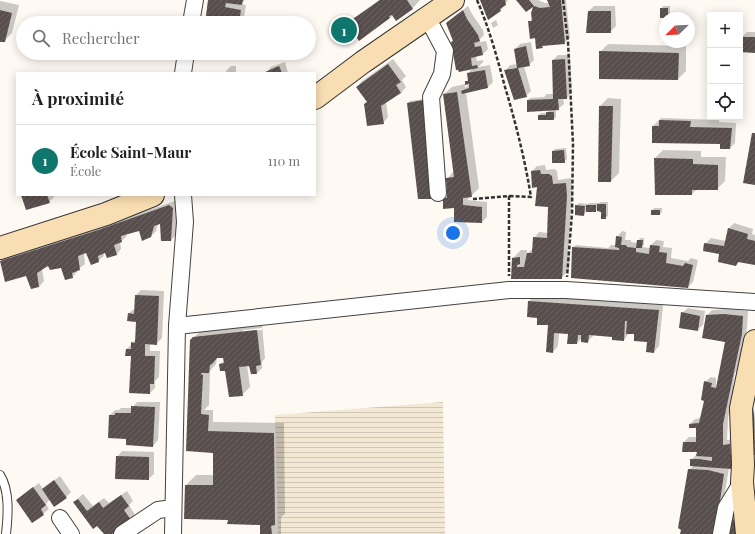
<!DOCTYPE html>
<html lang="fr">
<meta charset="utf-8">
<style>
:root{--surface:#fff;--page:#f2f2f2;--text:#202124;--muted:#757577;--line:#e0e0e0;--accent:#0f766e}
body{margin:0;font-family:"Playfair Display",serif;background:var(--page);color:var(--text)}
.controls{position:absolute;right:12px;top:12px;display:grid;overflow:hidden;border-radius:0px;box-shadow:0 2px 10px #0003}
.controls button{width:36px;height:36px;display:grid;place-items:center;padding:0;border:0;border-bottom:1px solid var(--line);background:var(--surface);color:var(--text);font:20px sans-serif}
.compass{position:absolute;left:659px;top:12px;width:36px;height:36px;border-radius:50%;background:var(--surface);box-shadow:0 2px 10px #0003;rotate:246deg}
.you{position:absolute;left:453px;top:233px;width:14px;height:14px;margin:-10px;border:3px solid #fff;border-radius:50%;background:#1a73e8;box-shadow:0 0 0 6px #1a73e833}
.badge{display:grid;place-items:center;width:26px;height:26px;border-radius:50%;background:var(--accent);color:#fff;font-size:13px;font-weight:700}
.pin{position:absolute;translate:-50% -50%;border:2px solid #fff;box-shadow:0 1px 4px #0006}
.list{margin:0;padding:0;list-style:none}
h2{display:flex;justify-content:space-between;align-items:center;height:52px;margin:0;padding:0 16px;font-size:17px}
h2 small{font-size:13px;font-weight:400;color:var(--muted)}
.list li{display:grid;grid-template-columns:26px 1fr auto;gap:12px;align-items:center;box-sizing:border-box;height:72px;padding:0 16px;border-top:1px solid var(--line)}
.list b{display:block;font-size:15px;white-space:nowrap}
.list p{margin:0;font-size:13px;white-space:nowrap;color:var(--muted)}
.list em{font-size:13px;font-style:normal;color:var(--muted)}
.icon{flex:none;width:22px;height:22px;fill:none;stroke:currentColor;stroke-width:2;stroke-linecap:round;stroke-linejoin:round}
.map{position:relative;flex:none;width:755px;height:534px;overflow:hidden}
.search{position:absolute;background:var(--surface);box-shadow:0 2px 10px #0003;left:16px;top:16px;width:300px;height:44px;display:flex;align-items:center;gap:10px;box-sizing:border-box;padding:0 14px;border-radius:22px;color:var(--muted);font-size:15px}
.panel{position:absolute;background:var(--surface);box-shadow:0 2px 10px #0003;left:16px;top:72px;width:300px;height:124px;border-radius:0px}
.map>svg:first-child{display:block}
.farmland{fill:url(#farmland-rules)}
.shadow{fill:#0003;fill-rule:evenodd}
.building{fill:url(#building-hatch)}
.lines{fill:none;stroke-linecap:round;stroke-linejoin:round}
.lane-casing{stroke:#434343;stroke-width:10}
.street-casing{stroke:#434343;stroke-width:18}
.secondary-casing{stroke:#323232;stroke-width:24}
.path{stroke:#323232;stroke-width:2.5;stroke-dasharray:4 2;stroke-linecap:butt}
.lane{stroke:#fff;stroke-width:8}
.street{stroke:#fff;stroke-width:16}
.secondary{stroke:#fadeb3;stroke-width:22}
</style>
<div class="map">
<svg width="755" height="534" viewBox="0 0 755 534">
<defs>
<pattern id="farmland-rules" width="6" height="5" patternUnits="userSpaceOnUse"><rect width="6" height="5" fill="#f3e8d4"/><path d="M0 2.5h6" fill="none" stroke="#cfc6b5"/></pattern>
<pattern id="building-hatch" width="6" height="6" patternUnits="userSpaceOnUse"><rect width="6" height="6" fill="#584e4d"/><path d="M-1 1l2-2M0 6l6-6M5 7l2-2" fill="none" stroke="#6b6362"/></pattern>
</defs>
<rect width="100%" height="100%" fill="#fef9f3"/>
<path class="farmland" d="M443,402L445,534H278L275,415Z"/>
<g class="shadow">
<path d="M209,0H245L241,4L246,5L243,23H206Z"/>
<path d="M379,0H420L413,8L397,20L393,15L390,18L349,23Z"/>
<path d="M481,0H507L508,1L502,6L503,8L497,13Z"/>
<path d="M519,0H538L545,3H549L548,0H566L570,38L564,43L544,45L542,47L529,22L532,19V13L535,5L526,11Z"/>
<path d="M0,1L19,5L12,33L4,41H0Z"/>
<path d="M468,6L472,14L483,30L484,35L479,40L480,42L486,41L488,49L483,54L476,56L477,61L483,60V62L478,67L490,65L493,82L488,87L466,92L479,188L467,200L487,202V217L482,222L455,209L444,199L448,195L447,179L454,171L444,94L452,87L465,84V88L470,83L466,82L469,79L468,73L473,68L452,42L454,40L447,23Z"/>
<path d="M594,6H615L616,26L610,32L589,11Z"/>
<path d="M663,6H670V15L668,17L661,9Z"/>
<path d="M496,20L498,25L493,28L491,23Z"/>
<path d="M747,32H755V52L742,37Z"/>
<path d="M531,42L534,60L529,65L524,66L531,91L526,96L505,71L510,65L518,64L515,49L520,44Z"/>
<path d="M608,44L686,46V71L678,79L600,52Z"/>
<path d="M558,55H570L572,92L567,98H563L564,104L558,109L556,110V117L554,119L539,115L541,113H546L550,110L528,100L530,98L544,97L547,94H554L553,60Z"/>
<path d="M393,59L406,76L402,80L406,87L401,93L386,102L388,117L383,123L357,87L362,81Z"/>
<path d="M285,62L288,73H266L271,67Z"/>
<path d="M231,66H236V73H241H226V71Z"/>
<path d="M608,98L621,99L619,173L611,181L600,106Z"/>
<path d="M425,99L419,198L408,103L410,101Z"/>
<path d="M661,118L719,120V122L736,123L735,143L730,148L721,143L653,126Z"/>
<path d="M566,148L567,159L564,162L553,151L555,149Z"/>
<path d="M663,150L701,151V157H726L725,181L717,189H697L692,194L655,158Z"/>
<path d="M545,165L546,170L554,169L557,171L558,180L571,178L572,190L568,253H570L569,270L561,278H512L513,258L521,250H527V254L533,248L534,238L539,232L548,233L550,206L538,186L532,171L537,166Z"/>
<path d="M22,195H54V197L49,202Z"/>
<path d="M175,201L178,203L176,235L171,240L161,222L158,224L156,231L151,236L140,230L126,234L127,236L120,242L121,249L116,255L106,252L103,253L104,256L98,261L87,252L84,253L85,264L77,270V272L72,277L62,266L49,265L42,269L44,281L39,287L27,275L0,262L6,256L104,225ZM120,231L122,240H120Z"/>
<path d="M600,202H608V216L605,218L602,211L598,209L595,211H586L584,215L576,206L579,203L588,204L589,203H599Z"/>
<path d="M655,208H662V212L660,214L652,210Z"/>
<path d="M734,223L753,229L752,234L755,235V263L740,261L736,265L705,244L711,238L726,241L729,228Z"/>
<path d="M622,231L626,232L625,240H631V242L638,243L640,238H644V245L641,247L650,248L651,245L656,240L664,241L663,247L672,248L671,258L688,261L691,258L698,260L693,282L688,287L572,277L573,247L576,245L608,248L611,245H617V237Z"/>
<path d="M141,290L164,291L162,338L156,344L150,343V351H160L159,377L155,381V388L150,393L132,355L127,349L136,339L137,321L128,314L134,309H136V295Z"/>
<path d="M534,296L663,305L659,346L654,352L648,341L635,333H629L624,340L613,336L593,334V336L588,341L582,338L577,343L569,333L559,332L558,346L553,352L549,324L538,317L529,301Z"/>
<path d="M688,308L705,311L703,325L697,330L682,313Z"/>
<path d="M729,309L748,311L747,328L738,370L735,373L733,385H735L728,418L727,440L735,439L737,463L731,468H729L718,534H680H681L689,470L694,465L691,460L696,455L698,451L684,442L689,437H697V427L690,424L695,419L701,418L705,400V382L711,377L716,378V386H717L726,341L707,315L712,310Z"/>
<path d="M242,325V327L262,325L265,358L262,362V368L257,373L250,365H247L250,387L242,395L226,370L220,365L225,360L224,356L217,357L216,364L210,371L209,405L204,410H213V422L284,423L285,514L281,517V534H261V524L229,519L186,485L196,475H214V452L187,450L191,340L202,330ZM262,328V330L243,332V330Z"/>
<path d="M137,402H160L158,440L153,446L127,438L109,437L110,415L115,410H119L121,408H132Z"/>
<path d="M755,411V454L753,441Z"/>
<path d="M122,451L154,452V474L148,479L117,457Z"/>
<path d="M60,476L71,492L66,497L50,499L46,504L49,509L43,514L17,500L39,483L43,489Z"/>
<path d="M127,491L133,501L129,505L135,515L110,534H105L74,502L83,494L93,506L104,498L109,503Z"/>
</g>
<g class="building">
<path d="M208,0H243L242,5L226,3L225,7L241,10L239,23H205Z"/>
<path d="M380,0H407L413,9L396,21L392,15L389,16L390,18L359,41L347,23Z"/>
<path d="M480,0H505L506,5L500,9L501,11L488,20Z"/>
<path d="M516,0H529L534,6L540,8L550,7L547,0H561L565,44L542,46L543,48L536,49L535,38L530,39L528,21H532L531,13L533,7L526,12Z"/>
<rect x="660" y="8" width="8" height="10"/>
<path d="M0,10L12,13L5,42H0Z"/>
<path d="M463,10L467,19L478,35L480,41L474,43L475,47L481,46L483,55L471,58L472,66L477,65L478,68L459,72L458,70H456L451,42L453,41L446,23Z"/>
<path d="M588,11H611V33H586Z"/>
<path d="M741,37H755V53L740,52Z"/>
<path d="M526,46L530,66L518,68L527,97L514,100L504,70L517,68L514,49Z"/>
<path d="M599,51L679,53L678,80L599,79Z"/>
<path d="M565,59L567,99H558L559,110L527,112V100L553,99L552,60Z"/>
<path d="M388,64L401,82L396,85L401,93L381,106L384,124L367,126L364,104L367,102L356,87Z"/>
<path d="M279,66L282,73H263L272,69Z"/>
<path d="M485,70L488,88L462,94L461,91L469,88V84L465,85V81H468L467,73Z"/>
<path d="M457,92L472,197L463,198V205L482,207V223L454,222V208L443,209V198H447L446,178L454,177L443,94Z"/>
<path d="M423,100L425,113L434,199H418L407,103Z"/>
<path d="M599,106H613L611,182H598Z"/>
<path d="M546,112H554V120H538V115H546Z"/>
<path d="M659,120L691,121L690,127L732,128L730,149H720V144L652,143V126H659Z"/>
<path d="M752,133H755V185L743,183Z"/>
<path d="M564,150L565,163H552V151Z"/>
<path d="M654,158L693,159V164L718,165V190H692V195H655Z"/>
<path d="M540,170L541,174H549L552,176L553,184L566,183L567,196L562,279H511L512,258L520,257V264L517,265V267H524L527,253H532L533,237L547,238L548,207L535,206L537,187L532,188L531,171Z"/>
<path d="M21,195H47L50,203L26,210Z"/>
<path d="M597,204H606V219H601V212L597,211Z"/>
<path d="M169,205L173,208L171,241H161L160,224L154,226L151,237L142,241L139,231L121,236L122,242L114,245L117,255L107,258L105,253L98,256L99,262L91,265L86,253L78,256L80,270L72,273L73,278L65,280L61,268L50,270L48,266L37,273L39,287L31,289L26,276L5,282L0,261L98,230Z"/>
<path d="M575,205L585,206L584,216L575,215Z"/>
<rect x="586" y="205" width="10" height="7"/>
<rect x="651" y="210" width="9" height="5"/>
<path d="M728,228L748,234L747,239L755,241V265L738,262L736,266L718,262L719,254L703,251L704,243L724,246Z"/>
<path d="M616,236L622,237L621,245H626L627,247L636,248V252L649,254L650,245L660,246L659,252L667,253L666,263L683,266L685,263L693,265L688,288L571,278L572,247L619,250V248L615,247Z"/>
<path d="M637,240H643L642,248H636Z"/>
<path d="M135,295L159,296L157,345L145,344V356H155L154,384H150V394L129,393L131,356H125L126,349H131V342L135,343L136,322L127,321L128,313L134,314Z"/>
<path d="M528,301L659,310L654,353L646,352L647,342L634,341V334H626L627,321H625L624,341L612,340V337L589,335L588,343L581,342V335H578L577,344H567L568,334L554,333L553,353L546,352L548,325H537V318L527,317Z"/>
<path d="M681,312L700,316L698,331L679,328Z"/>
<path d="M724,314L743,316L742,334L723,424V445L730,444L732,469L690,466V459H699L712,461V457L696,456L697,452H682L683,442H696V428H689V424L699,423L704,401L701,400L704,381L712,383L711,387L716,388L725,342L702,338L706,315Z"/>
<path d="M257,330L261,365L256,366L257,374H251L249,366L239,367L243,396L229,397L225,371H220L219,364L224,363L223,358H217L212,364L210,365L209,373H201V374L203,375L201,414L209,415L208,431L274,433L275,525L271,526L272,534H260V525L227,524L228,520L184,519L185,485H213V453L186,451L190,340L193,337Z"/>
<path d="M131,406L155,407L153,447L126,445V439L108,438L109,415H115V413H131Z"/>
<path d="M754,407L755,455H754L752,441L753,416Z"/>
<path d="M116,456L149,457V480L115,479Z"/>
<path d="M688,469L708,470L724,474L715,534H680L681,530L678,528Z"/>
<path d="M54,480L67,498L54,507L42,489Z"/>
<path d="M33,487L46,505L41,509L44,515L32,523L16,500Z"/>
<path d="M121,495L129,506L124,510L131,520L112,534H104L97,526L93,529L73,502L78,499L87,511L99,502L103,508Z"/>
<path d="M737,519L738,534H728L730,520Z"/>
</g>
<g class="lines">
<g class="lane-casing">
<path id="lane" d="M0,475C10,491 8,516 6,534"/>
</g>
<g class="street-casing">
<g id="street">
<path d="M428,19L445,51L442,74L431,97L438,193"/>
<path d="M191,23L195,0"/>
<path d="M183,73L186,53"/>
<path d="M177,326L509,290H566L755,302"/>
<path d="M60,518L71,534"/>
<path d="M122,534L158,510L173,508"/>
<path d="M173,534L177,326L185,222L183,195"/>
<path d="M721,534L726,508L742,482"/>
</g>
</g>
<g class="secondary-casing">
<g id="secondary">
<path d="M315,98L363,62L453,0"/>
<path d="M0,248L106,214L153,195"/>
<path d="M747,534L742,482L743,465L741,408L755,341"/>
</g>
</g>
<g class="path">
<path d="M477,0C489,28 497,57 505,87C516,124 525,160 531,197L509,196"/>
<path d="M563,0L568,42L573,144L572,213L567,277"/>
<path d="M473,199L509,196V276"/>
</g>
<use href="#lane" class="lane"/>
<use href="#street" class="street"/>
<use href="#secondary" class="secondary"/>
</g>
</svg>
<div class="controls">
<button>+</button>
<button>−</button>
<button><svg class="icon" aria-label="locate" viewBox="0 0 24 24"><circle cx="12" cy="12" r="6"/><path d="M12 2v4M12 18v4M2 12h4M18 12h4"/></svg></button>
</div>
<svg class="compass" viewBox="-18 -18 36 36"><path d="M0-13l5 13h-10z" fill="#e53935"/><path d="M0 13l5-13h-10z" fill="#757577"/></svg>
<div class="you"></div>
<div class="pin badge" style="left:344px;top:30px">1</div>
<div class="search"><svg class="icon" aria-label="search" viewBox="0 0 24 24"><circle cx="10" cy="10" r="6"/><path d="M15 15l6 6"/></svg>Rechercher</div>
<section class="panel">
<h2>À proximité<small></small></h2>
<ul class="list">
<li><span class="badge">1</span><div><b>École Saint-Maur</b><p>École</p></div><em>110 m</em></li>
</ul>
</section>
</div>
